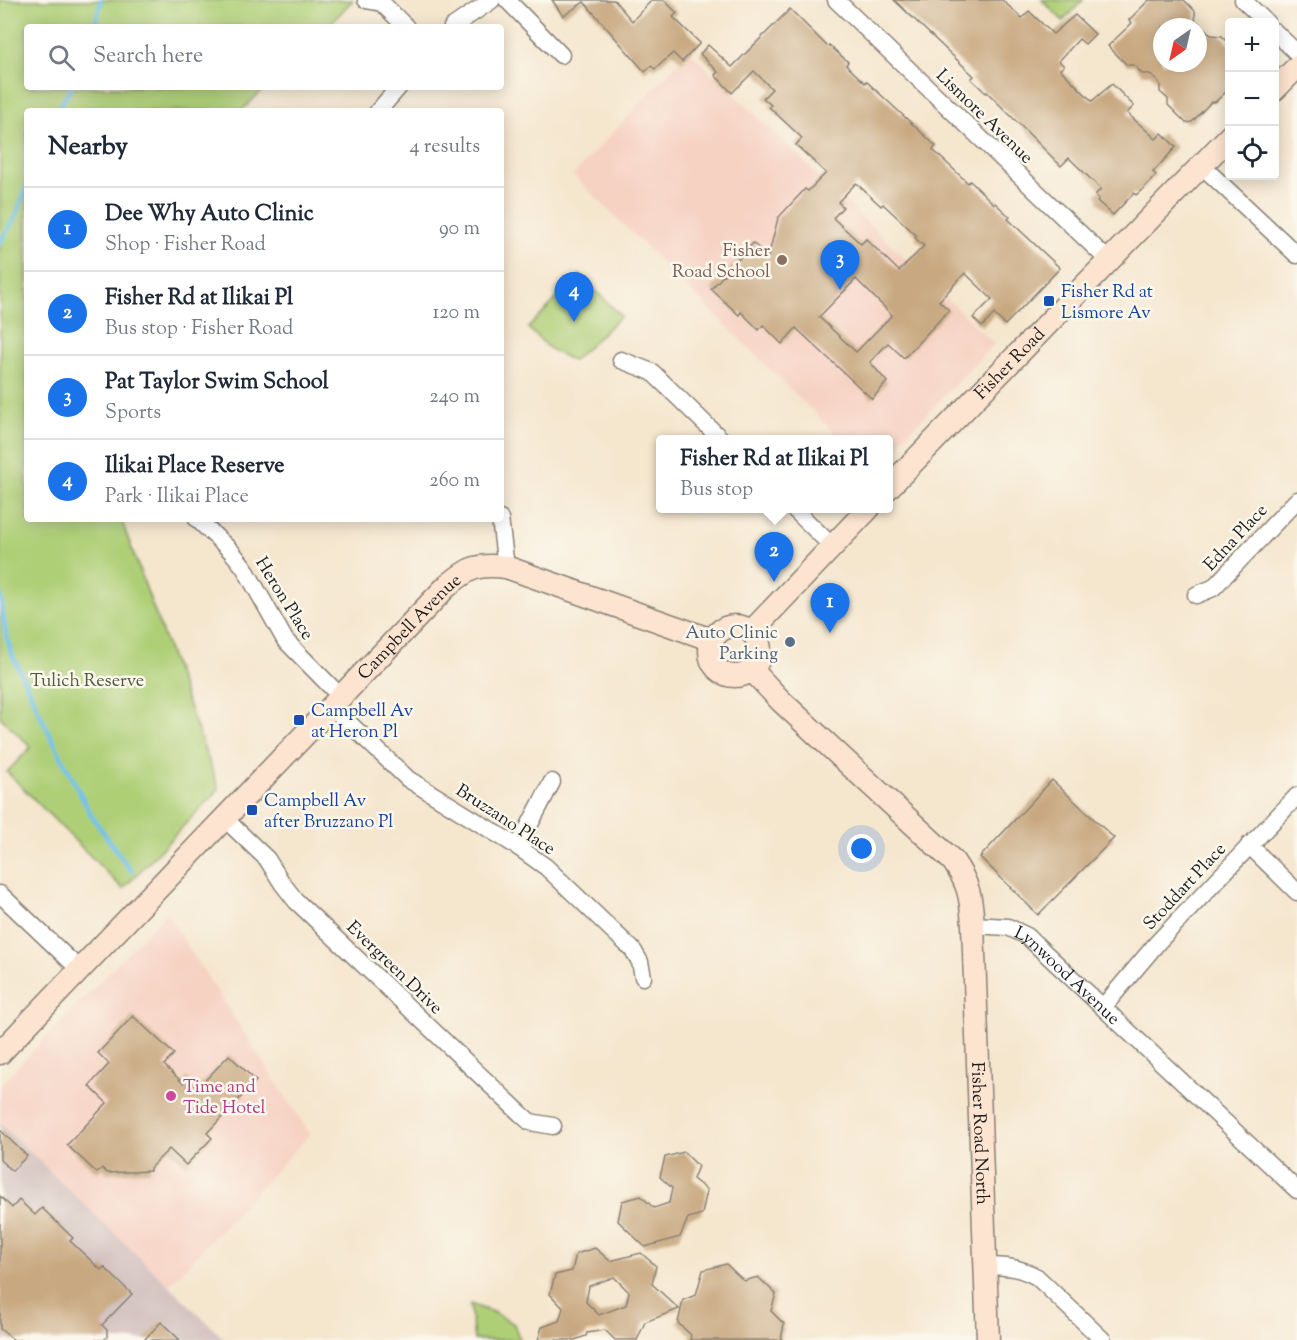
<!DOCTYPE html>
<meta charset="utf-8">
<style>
:root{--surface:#fff;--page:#f6f6f7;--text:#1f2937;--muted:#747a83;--line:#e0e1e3;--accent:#1a73e8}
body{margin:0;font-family:"Sorts Mill Goudy",serif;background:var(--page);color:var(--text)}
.controls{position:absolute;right:18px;top:18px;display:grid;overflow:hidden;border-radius:6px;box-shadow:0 3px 15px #0003}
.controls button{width:54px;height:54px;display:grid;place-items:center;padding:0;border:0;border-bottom:2px solid var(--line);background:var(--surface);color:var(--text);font:30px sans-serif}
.compass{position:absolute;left:1153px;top:18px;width:54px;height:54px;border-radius:50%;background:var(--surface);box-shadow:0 3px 15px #0003;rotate:214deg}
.you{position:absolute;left:862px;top:849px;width:21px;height:21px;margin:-15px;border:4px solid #fff;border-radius:50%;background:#1a73e8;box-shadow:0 0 0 9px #1a73e833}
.badge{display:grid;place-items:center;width:39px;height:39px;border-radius:50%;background:var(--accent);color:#fff;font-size:20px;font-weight:700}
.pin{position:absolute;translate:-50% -50px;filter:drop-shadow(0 2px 3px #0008)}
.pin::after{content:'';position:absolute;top:32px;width:21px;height:18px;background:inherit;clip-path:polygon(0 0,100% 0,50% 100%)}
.popup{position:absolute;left:656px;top:435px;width:237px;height:78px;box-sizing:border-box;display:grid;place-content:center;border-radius:6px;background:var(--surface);filter:drop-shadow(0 2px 4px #0005);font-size:20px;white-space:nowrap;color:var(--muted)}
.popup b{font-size:22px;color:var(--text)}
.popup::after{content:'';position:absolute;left:50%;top:100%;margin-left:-12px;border:12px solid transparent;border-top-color:var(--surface)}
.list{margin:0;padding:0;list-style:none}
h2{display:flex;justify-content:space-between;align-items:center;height:78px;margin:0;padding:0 24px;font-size:26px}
h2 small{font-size:20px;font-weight:400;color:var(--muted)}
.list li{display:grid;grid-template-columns:39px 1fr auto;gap:18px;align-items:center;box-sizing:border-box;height:84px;padding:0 24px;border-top:2px solid var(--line)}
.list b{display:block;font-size:22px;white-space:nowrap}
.list p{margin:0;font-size:20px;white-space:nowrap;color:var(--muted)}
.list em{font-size:20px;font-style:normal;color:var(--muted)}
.icon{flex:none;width:33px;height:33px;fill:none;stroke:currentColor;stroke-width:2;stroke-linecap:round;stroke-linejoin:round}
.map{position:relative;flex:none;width:1297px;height:1340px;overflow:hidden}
.search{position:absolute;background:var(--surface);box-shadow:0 3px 15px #0003;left:24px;top:24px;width:480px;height:66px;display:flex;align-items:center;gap:15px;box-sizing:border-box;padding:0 21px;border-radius:6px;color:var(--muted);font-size:22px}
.panel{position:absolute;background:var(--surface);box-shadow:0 3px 15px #0003;left:24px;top:108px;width:480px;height:414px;border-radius:6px}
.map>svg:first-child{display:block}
.built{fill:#f6d2c3}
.industrial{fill:#d1bfbd}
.green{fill:#afcf77;stroke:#66764a;stroke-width:1.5}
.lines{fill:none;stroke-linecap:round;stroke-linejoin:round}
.stream{stroke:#71c2ed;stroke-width:4.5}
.building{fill:#c8a880;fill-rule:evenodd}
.street-casing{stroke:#888175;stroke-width:19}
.secondary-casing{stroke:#888175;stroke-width:25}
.street{stroke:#fff;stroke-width:16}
.secondary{stroke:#fde4d0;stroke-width:22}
.education-dot{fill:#8d6e63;stroke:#fbf7ec;stroke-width:2}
.transit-dot{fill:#1a4fb4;stroke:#fbf7ec;stroke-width:2}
.service-dot{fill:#5c6f8a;stroke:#fbf7ec;stroke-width:2}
.hotel-dot{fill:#d1479c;stroke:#fbf7ec;stroke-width:2}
.labels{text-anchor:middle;stroke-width:5;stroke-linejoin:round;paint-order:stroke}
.street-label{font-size:18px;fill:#1c1c1c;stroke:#fbf7ec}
.education-label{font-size:18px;fill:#785e54;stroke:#fbf7ec;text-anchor:end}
.transit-label{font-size:18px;fill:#164399;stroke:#fbf7ec;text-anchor:start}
.service-label{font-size:18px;fill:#4e5e75;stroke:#fbf7ec;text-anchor:end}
.park-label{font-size:18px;fill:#4f5b3c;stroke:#fbf7ec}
.hotel-label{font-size:18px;fill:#b23c85;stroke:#fbf7ec;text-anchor:start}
</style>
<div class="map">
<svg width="1297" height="1340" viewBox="0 0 1297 1340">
<rect width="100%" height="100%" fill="#fbf7ec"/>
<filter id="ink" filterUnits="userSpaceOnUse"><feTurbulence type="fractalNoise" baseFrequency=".0167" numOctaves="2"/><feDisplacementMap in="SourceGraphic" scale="12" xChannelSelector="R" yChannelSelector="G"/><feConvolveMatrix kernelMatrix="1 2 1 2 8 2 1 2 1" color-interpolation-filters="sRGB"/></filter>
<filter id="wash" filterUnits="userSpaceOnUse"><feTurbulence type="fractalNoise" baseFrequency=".008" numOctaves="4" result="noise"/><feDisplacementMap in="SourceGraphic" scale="24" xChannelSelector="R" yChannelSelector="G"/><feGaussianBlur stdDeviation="1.35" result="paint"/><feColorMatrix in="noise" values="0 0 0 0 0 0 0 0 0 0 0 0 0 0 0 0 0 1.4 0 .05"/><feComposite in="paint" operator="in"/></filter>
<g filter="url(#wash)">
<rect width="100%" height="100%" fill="#f5e6ce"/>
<g class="built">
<path d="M689,51L994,344L888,454V440L841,439L573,175Z"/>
<path d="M166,913L310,1134L168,1286L0,1123V1085Z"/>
</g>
<path class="industrial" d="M0,1123L87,1207L225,1340H0Z"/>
<g class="green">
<path d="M0,0H353L327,27H27V87H266L241,111H27V519H121L219,789L123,889L7,772L31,747L0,717Z"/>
<path d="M1042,0H1083L1063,21Z"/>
<path d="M580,275L621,316L573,361L550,349L528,328Z"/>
<path d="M470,1304L495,1313L514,1324L520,1340H474Z"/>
</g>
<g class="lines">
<g class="stream">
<path d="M94,27L99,10L101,0"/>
<path d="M57,111L72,87"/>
<path d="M0,242C13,224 22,205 27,183"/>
<path d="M0,593L6,635L12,654L45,725L91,815L131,871"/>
</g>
</g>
<g id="blocks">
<g class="building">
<path d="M552,0H614L632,21L652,0H664L677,13L673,17L700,43L682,62L673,53L655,69L651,66L645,72L584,2L563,16Z"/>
<path d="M894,0H1002L1022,18L1029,11L1053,34L1075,15L1095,34L1085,44L1079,39L1059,61L1064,66L1060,69L1092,101L1112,84L1134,106L1127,113L1156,139L1162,133L1176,147L1153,172L1156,175L1144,188L1136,195L1134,193L1113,215L1097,201L1099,199L1095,195L1101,189L1069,158L1061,166L987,92L986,93L971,79L974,76Z"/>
<path d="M1149,0H1184L1195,11L1196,27H1162V43L1156,49L1162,54V63H1198V22L1211,35L1222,36L1230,44V83L1226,87V92L1215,102H1211L1192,122L1186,123L1168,105V99L1160,92V84L1150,74H1142L1134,65H1127L1108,46L1132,23L1129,20Z"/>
<path d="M790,9L827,46L829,45L848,62L846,65L865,83L866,81L936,146L933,150L968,183L970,181L994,204L995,203L1010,217L1008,219L1060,268L1005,325L994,314L982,327L973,318L992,299L965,273L939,301L949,310L904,358L888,343L870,362L887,382L872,399L796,328L782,344L763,325L759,330L741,312L739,315L711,289L753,243L768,257L778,218L805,189L808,191L826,173L796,145L802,138L769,107L771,105L763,98L772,89L754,71L732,93L715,75L718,72L700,54L708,45L732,67ZM856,183L881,206L883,204L917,236L915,238L924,246L899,271L866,239L861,244L833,218L843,207L838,202ZM856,279L892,315L856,352L819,317Z"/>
<path d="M1052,780L1114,838L1038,915L980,857Z"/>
<path d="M133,1016L174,1054L164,1065L183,1083L187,1078L198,1088L229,1055L256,1081L207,1133L212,1138L186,1165L169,1149L150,1168V1171L107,1173L102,1168L97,1173L67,1145L107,1103L89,1086L109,1064L98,1053Z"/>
<path d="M0,1130L27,1156L12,1171L0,1160Z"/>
<path d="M684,1152L698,1166L693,1179L707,1190L702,1214L688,1218L680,1237L645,1247L618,1221L622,1201L641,1196L654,1208L669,1203L672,1188L660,1177L665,1157Z"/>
<path d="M0,1196L12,1208L19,1200L35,1215L42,1208L73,1238L70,1241L101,1270L104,1267L132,1294L102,1325L107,1330V1337L104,1340H14L0,1329Z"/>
<path d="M595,1248L610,1261L641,1253L656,1266L652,1284L679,1309L645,1322L637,1340H615L605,1330L587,1333L586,1336L575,1340H538L542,1327L559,1321L563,1308L550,1294L555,1275L572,1271L576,1254ZM614,1277L629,1292L626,1305L599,1315L586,1302L589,1286Z"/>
<path d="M726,1264L744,1281L758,1277L776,1294L771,1311L784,1324L781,1340H690L691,1335L678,1323L683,1300L696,1295L703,1270Z"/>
<path d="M161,1322L180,1340H144Z"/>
</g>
</g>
</g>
<g filter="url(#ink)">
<use href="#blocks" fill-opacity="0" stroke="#888175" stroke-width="1.5"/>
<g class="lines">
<g class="street-casing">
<g id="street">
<path d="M366,0L382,3L406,27"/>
<path d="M507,0L561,55"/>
<path d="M836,0L1108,260"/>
<path d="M1243,0L1266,22"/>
<path d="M452,27L492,0"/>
<path d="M1274,31L1297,53"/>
<path d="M378,111L399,87"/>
<path d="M1201,165L1297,255"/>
<path d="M621,360L652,372L722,440"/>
<path d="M793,508L832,546"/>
<path d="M197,519L231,551L244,567L285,640L341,697"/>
<path d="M500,519L506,567"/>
<path d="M1196,595L1213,588L1297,500"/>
<path d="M332,707L408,779L518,847L546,867L633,950L640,962L643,977"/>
<path d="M224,818L267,859L282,883L296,901L521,1114L530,1122L553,1126"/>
<path d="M1249,845L1297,892"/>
<path d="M518,847L552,782"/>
<path d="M0,894L79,969"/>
<path id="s1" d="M973,925L1008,927L1027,936L1297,1190"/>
<path d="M1104,1006L1158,942L1297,796"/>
<path d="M985,1266C1005,1266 1019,1267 1037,1277L1103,1340"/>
</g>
</g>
<g class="secondary-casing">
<g id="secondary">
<path d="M1274,90L1297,67"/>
<path id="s2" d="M888,488L1230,136"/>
<circle cx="735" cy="651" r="25"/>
<path d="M752,631L869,508"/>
<path id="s3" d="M752,670L781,701L953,861C969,884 971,897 973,925L988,1340"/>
<path id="s4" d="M0,1053L445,588C467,569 476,563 506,567L712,640"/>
</g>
</g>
<use href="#street" class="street"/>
<use href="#secondary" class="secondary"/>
</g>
</g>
<circle class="education-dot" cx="782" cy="260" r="6"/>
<g class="transit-dot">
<rect x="1043" y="295" width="12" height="12" rx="3"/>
<rect x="293" y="714" width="12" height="12" rx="3"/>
<rect x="246" y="804" width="12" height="12" rx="3"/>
</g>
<circle class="service-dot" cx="790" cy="642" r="6"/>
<circle class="hotel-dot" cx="171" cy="1096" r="6"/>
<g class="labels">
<g class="street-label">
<text transform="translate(985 116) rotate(44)" y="6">Lismore Avenue</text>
<text dy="6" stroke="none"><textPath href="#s2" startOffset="174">Fisher Road</textPath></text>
<text transform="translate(1235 537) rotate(-47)" y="6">Edna Place</text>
<text transform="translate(285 598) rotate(58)" y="6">Heron Place</text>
<text dy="6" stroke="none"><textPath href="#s4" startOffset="591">Campbell Avenue</textPath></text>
<text transform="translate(506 819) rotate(33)" y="6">Bruzzano Place</text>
<text transform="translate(1184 886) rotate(-47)" y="6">Stoddart Place</text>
<text transform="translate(395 967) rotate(44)" y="6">Evergreen Drive</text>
<text dy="6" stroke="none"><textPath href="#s1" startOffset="112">Lynwood Avenue</textPath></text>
<text dy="6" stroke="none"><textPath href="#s3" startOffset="554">Fisher Road North</textPath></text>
</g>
<g class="education-label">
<text x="770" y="256">Fisher<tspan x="770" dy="21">Road School</tspan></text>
</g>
<g class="transit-label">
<text x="1061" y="297">Fisher Rd at<tspan x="1061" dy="21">Lismore Av</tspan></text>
<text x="311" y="716">Campbell Av<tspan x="311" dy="21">at Heron Pl</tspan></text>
<text x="264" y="806">Campbell Av<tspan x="264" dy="21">after Bruzzano Pl</tspan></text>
</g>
<g class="service-label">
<text x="778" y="638">Auto Clinic<tspan x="778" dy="21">Parking</tspan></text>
</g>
<g class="park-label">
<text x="87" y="686">Tulich Reserve</text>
</g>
<g class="hotel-label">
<text x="183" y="1092">Time and<tspan x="183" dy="21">Tide Hotel</tspan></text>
</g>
</g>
</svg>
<div class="controls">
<button>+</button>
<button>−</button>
<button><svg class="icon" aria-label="locate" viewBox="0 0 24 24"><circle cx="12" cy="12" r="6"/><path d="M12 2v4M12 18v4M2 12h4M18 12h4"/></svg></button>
</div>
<svg class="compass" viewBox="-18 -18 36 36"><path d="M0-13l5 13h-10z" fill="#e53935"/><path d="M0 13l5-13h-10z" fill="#747a83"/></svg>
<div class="you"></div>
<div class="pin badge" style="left:830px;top:633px">1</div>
<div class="pin badge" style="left:774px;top:582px">2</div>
<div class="popup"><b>Fisher Rd at Ilikai Pl</b>Bus stop</div>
<div class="pin badge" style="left:840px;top:290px">3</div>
<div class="pin badge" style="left:574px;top:322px">4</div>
<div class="search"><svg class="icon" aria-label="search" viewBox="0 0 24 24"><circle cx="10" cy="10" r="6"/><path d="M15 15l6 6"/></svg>Search here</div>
<section class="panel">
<h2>Nearby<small>4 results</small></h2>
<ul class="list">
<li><span class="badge">1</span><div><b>Dee Why Auto Clinic</b><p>Shop · Fisher Road</p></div><em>90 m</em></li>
<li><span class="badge">2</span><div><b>Fisher Rd at Ilikai Pl</b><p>Bus stop · Fisher Road</p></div><em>120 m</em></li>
<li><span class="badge">3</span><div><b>Pat Taylor Swim School</b><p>Sports</p></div><em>240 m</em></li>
<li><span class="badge">4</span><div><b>Ilikai Place Reserve</b><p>Park · Ilikai Place</p></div><em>260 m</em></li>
</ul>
</section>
</div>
